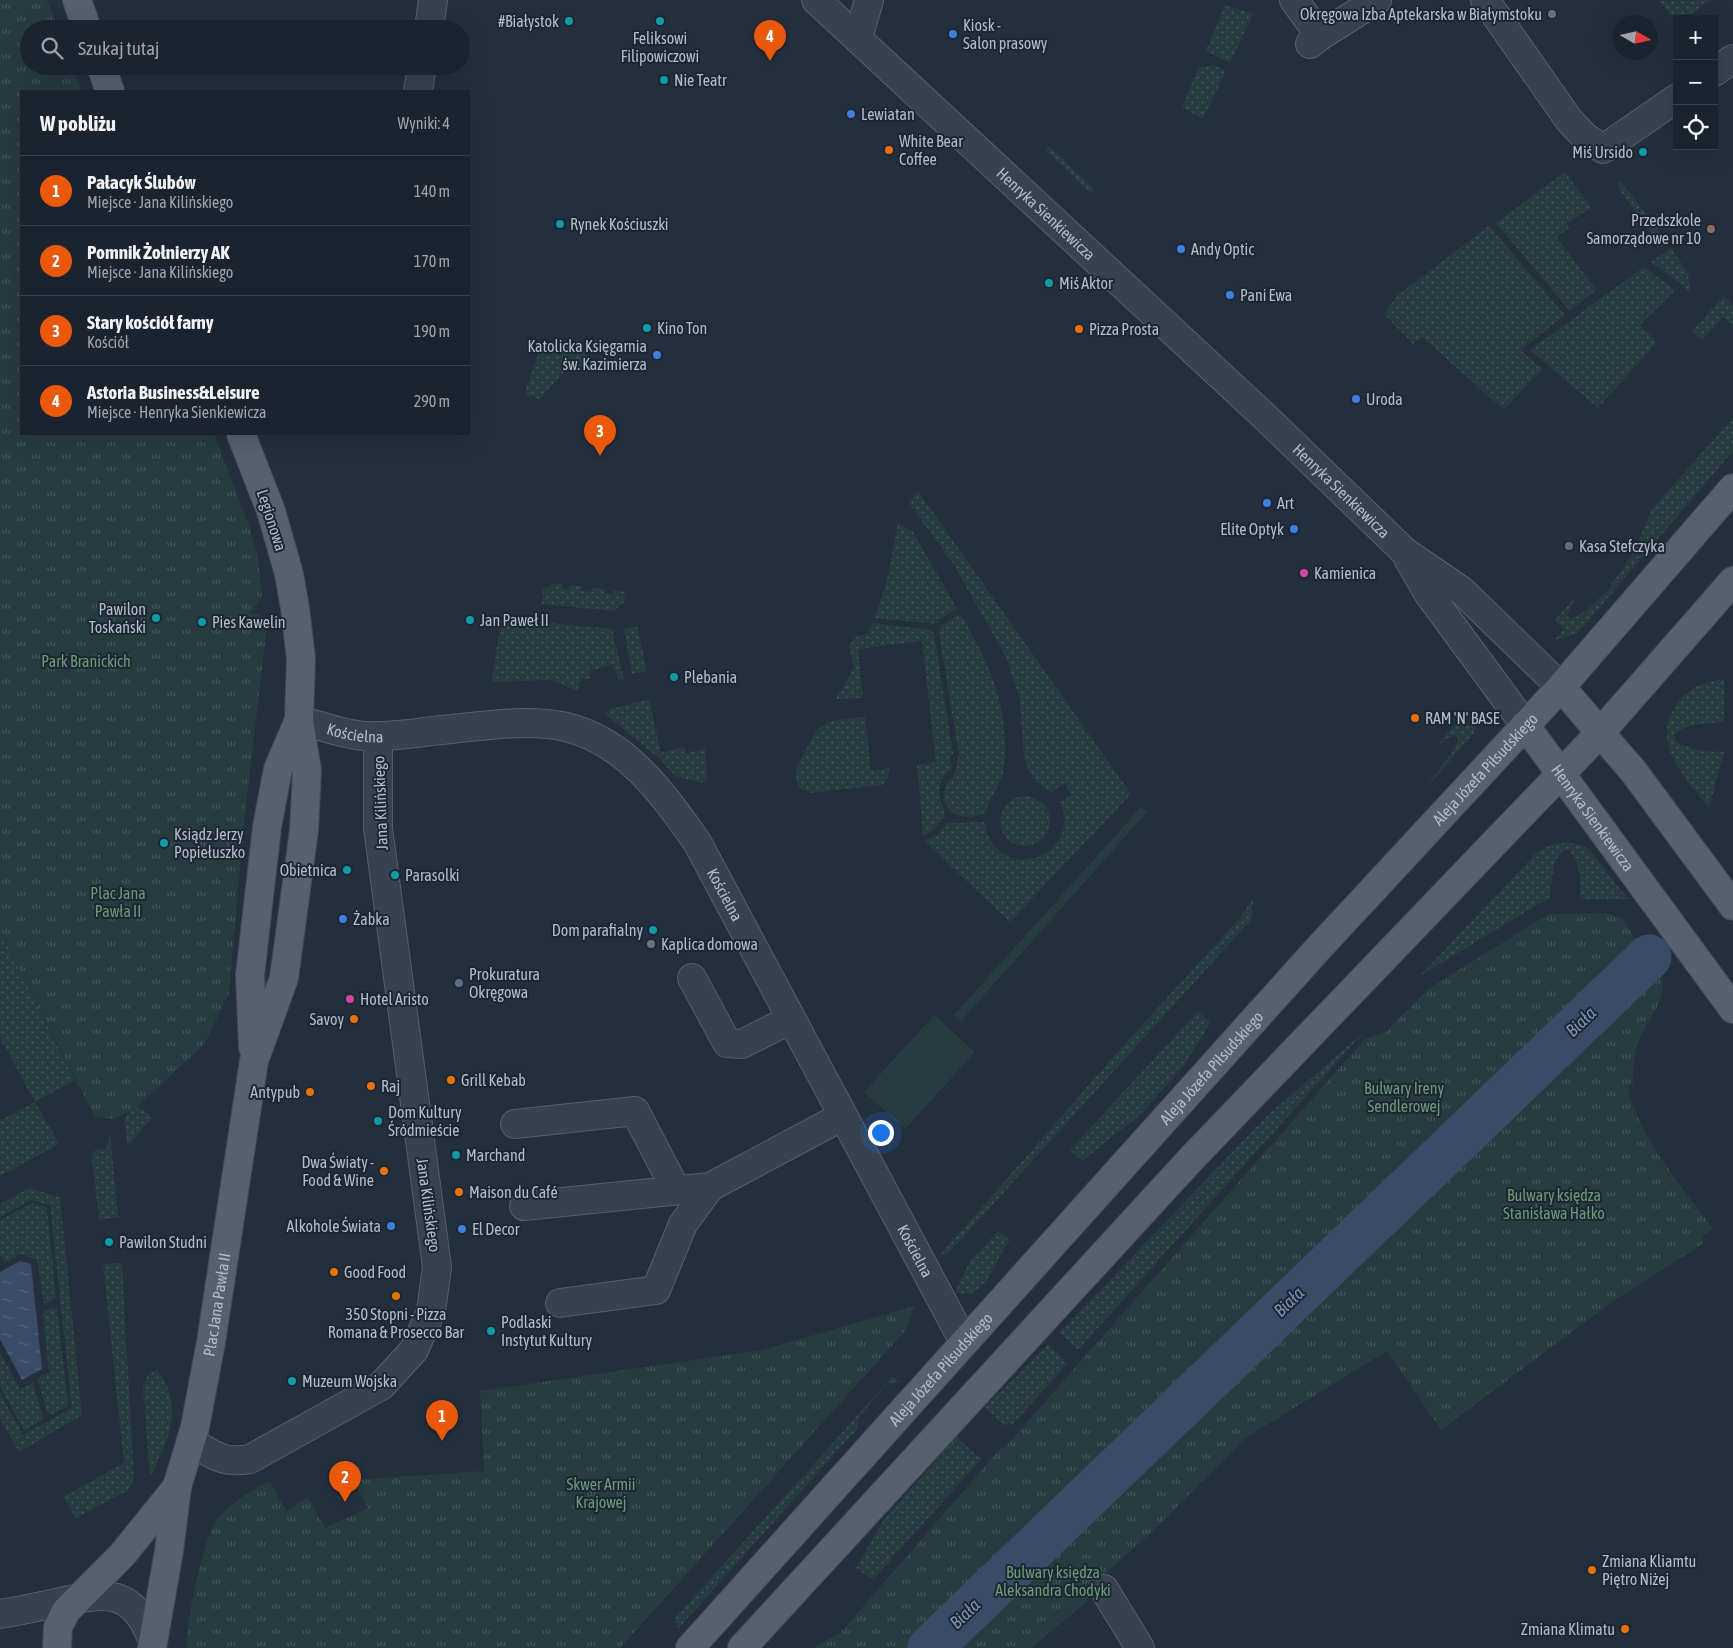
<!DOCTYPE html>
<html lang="pl">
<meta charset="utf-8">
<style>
:root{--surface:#1b232e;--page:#242b36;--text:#f1f3f6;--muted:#a0a4aa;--line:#39404a;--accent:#ea580c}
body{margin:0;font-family:"Asap Condensed",sans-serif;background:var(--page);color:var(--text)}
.controls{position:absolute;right:15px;top:15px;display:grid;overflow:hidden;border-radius:0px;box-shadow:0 5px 20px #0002}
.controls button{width:45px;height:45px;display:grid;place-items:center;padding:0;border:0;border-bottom:1px solid var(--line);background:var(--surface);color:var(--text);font:25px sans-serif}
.compass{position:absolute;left:1613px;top:15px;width:45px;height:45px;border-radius:50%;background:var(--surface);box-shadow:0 5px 20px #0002;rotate:99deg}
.you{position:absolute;left:880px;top:1132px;width:18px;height:18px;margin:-12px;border:4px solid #fff;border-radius:50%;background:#1a73e8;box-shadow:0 0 0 8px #1a73e833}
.badge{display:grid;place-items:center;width:32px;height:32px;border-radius:50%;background:var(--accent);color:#fff;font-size:16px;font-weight:700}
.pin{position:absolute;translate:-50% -41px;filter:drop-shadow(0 1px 2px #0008)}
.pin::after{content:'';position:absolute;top:26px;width:18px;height:15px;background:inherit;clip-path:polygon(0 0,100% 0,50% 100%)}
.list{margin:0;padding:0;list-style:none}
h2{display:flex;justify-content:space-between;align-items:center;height:65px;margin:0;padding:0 20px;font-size:21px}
h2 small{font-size:16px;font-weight:400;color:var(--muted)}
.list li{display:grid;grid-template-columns:32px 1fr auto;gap:15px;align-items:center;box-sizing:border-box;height:70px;padding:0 20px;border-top:1px solid var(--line)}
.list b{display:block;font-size:19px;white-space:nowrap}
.list p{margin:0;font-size:16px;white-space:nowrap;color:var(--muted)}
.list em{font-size:16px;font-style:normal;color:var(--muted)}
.icon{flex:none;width:28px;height:28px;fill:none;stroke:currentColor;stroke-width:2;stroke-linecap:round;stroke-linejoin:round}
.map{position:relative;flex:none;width:1733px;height:1648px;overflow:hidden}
.search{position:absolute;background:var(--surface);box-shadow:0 5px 20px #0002;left:20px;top:20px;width:450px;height:55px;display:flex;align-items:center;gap:12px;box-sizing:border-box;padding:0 18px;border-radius:28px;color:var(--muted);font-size:19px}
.panel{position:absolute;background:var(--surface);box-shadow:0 5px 20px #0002;left:20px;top:90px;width:450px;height:345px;border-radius:0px}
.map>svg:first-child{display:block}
.grass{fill:url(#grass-dots)}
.park{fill:url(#park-tufts)}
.pitch{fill:#263c3f}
.water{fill:url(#water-ripples)}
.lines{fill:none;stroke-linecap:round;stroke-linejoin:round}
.river{stroke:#394c67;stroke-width:45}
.minor-casing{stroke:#565f6c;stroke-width:30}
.major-casing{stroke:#414a57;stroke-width:30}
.minor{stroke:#38414e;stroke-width:28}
.major{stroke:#56606e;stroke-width:28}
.service-dot{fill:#5c6f8a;stroke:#1d2633;stroke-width:2}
.culture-dot{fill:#0f9aa8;stroke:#1d2633;stroke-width:2}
.shop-dot{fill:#3f7fe0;stroke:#1d2633;stroke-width:2}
.food-dot{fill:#e8710a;stroke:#1d2633;stroke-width:2}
.education-dot{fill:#8d6e63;stroke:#1d2633;stroke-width:2}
.hotel-dot{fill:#d1479c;stroke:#1d2633;stroke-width:2}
.worship-dot{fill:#6b7280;stroke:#1d2633;stroke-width:2}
.labels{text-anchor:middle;stroke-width:4;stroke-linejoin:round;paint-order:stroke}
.poi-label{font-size:16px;fill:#b4bcc9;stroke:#1d2633;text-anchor:start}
.street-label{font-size:16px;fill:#b4bcc9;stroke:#1d2633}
.park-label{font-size:16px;fill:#6b9a76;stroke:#1d2633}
.water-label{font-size:18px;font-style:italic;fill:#7c92b1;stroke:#1d2633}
</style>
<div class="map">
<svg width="1733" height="1648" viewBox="0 0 1733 1648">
<defs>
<pattern id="grass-dots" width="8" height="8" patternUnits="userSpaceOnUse" patternTransform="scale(1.25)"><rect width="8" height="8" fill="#263c3f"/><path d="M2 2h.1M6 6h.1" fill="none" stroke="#435659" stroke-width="1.8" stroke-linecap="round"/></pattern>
<pattern id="park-tufts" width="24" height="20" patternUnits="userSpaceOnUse" patternTransform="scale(1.25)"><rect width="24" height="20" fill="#263c3f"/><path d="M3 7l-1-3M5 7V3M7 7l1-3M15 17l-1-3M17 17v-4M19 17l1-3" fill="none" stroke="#435659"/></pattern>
<pattern id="water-ripples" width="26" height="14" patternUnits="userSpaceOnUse" patternTransform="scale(1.25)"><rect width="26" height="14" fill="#394c67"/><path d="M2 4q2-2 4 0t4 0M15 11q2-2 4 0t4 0" fill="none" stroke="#53647b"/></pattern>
</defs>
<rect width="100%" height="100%" fill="#242f3e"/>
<g class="grass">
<path d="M1710,0L1684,19H1677V22L1660,1Z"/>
<path d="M1225,5L1253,14L1230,63L1206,51Z"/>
<path d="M1216,66L1226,71L1203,119L1182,107L1199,67Z"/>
<path d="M1050,147L1094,189L1090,193L1046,150Z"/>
<path d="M1565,172L1591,207L1567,224L1569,228L1557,237L1596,290L1570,311L1496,223Z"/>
<path d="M1618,182L1623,184L1668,242L1662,247L1619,189Z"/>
<path d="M1489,226L1565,315L1521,350L1542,369L1504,410L1422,337L1413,344L1384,314L1398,295Z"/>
<path d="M1671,248L1688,273L1690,291L1651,262Z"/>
<path d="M1644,267L1675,290L1640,325L1657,342L1598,408L1530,350Z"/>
<path d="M1724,296L1733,305V325L1723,317L1702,340L1692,331Z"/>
<path d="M581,344L593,367L589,370L571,364L539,400L535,396H528L525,391L541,347Z"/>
<path d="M1733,418V451L1584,626L1576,634L1555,640L1564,629L1555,620L1574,599L1567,616L1571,619L1586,611L1608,590L1633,553L1652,509Z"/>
<path d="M918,491L1131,794L1010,922L924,841L938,835L947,823L985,822C994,888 1085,858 1060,802L1072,795L1065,783L1051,792L1037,782L1029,771L1024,758L1020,699L1006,657L954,565L909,503Z"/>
<path d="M898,523L913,532L957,609L942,618L936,624L875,618L887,580Z"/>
<path d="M551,584H562V589H569L570,585L582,586V591L591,592L592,588L604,589V593L613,594L614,590L625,592L624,602L614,611L542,604L543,587L549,588Z"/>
<path d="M959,615C966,620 970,632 975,640C997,681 1011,726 1003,773C1000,787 989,798 986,812C969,823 941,815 944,791C946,782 953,778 956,770C958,766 957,759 959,755L939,633L942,625Z"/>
<path d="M501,618L612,629L624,680H619L613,664L591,671L590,679H582L577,691L552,680L492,682Z"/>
<path d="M873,623L931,630L934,634L953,753L950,761L952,767C945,774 940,781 939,791C938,799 947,812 944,818C943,820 940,821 938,824C934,830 931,833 923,835L917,765L936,762L922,641L858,649L863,698L836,699L854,668L849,646L856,637L868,633Z"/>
<path d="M637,626L647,671L632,674L624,629Z"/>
<path d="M1724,680V722C1707,724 1687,722 1674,735L1677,743L1701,751L1724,752L1709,808C1695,790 1677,771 1670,750C1657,714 1689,679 1724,680Z"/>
<path d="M649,699L661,753L684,747L686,753L705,749L707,779L702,783L675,776L659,758L605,714L611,709Z"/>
<path d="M1480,715L1474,733L1429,785C1435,771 1458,751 1458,737L1454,736L1445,739L1433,751L1460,718L1469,725Z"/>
<path d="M865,717L871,770L890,768L886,783L882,785L809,793L798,787L796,776L798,764L818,729L829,721Z"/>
<circle cx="1025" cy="821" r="25"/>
<path d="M1566,842L1584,846L1591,852L1628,899H1580C1580,883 1582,858 1566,849C1551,858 1552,882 1550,897L1420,976L1537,852L1548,846Z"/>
<path d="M1253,899L1251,920L946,1256L941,1254L1122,1047L1239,919Z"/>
<path d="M0,931L75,1080L35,1102L59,1144L0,1176V1121L35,1102L0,1038Z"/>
<path d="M1198,1011L1210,1023L1183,1067L1138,1117L1082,1161L1070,1150Z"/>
<path d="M1363,1033L1078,1350L1060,1332L1270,1113Z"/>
<path d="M134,1108L142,1109L153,1117L127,1146L125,1118Z"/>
<path d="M110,1131L118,1217L99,1220L92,1157L95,1150L107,1149Z"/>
<path d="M29,1188L60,1197L82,1415L19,1452L0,1418V1393L23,1435L72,1408L50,1205L31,1200L0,1217V1204Z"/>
<path d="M32,1203L47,1208L56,1298L44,1305L37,1259L20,1254L5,1263L0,1255V1220Z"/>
<path d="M998,1231L1010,1240C995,1259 986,1303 955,1292L971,1260Z"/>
<path d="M119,1263L122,1265L134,1479L128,1490L76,1518L63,1497L124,1463L103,1264Z"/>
<path d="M54,1307L55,1309L57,1308L68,1406L51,1415H48L38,1381L39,1377L49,1372L43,1315L45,1311Z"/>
<path d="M1048,1344L1066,1363L1065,1366L1013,1424L1004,1425L985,1407Z"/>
<path d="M0,1352L20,1389L33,1383L43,1417L42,1420L24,1430L0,1386Z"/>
<path d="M157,1369C185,1406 169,1439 150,1477L143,1387L148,1375Z"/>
<path d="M892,1377L900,1382L888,1383L858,1418L857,1429L678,1629L675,1618Z"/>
<path d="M956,1437L981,1459L873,1580L856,1568L883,1521Z"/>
</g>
<g class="park">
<path d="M0,0H47L58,29H29V66H72L82,91H21V434H214L248,523L258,557L262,598L249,613L260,615L266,632L244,824L229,993L205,1043L135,1109L113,1119L95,1117L0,931Z"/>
<path d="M1607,913L1622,919L1659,972V978L1662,976C1668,1001 1646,1020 1638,1042C1633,1057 1633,1070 1633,1085L1628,1086C1636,1135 1684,1188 1713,1229L1702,1236L1704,1243L1612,1302L1441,1430L1387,1351L1245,1438L1159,1525L1097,1582L1085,1603L1031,1648H813L841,1632L1000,1449L1006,1446L1365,1039L1385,1033L1428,989L1549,914Z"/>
<path d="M915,1306L905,1331L620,1648H187C185,1624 203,1539 217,1520C231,1502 250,1492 269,1481L287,1511L308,1497L325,1528L368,1508L353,1480L484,1471L480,1391L762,1350Z"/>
</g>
<g class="pitch">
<path d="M1141,807L1147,812L961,1021L954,1015Z"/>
<path d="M934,1015L975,1052L905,1129L864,1092Z"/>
</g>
<path class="water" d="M20,1261L31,1264L42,1369L22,1380L0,1339V1272Z"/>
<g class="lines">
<path class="river" d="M930,1648L1649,957"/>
<g class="minor-casing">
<g id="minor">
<path id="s1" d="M816,0L1263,415L1405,552L1462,591L1561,687"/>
<path d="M1294,0L1320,36L1310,44"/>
<path d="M1485,0L1569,120L1585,137L1603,149L1677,98"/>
<path d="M429,29L433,0"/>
<path d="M1320,36L1377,0"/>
<path d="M858,38L869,0"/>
<path d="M1714,72L1733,59"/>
<path d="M418,91L422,66"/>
<path d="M1408,558L1428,593L1525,725"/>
<path id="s2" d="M299,720C320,725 344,735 366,736C394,738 424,731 452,729C489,725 530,719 566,727C626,741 664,795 697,842L964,1342"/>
<path d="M692,978L727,1043L742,1044L791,1019"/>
<path d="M515,1124L635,1111L676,1190"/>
<path d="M524,1206L710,1187L843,1116"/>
<path d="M560,1303L656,1290L683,1224L710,1187"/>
<path d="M191,1442C214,1455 223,1464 250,1459L381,1386L414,1350L431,1311L437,1267L378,828V736"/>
<path d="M1104,1589L1140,1648"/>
<path d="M0,1614C21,1611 41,1606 61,1602C107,1592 133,1589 152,1639"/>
</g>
</g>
<g class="major-casing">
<g id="major">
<path d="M77,0L87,29"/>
<path d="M101,66L110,91"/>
<path d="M1561,687L1634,772L1733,906"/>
<path id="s3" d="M1525,725L1733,1009"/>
<path d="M253,1047L250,975L267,827L278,769L299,720"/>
<path d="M57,1648L58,1627L66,1611L123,1554L177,1487"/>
<path id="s4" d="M152,1648L169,1551L177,1487L195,1427L211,1342L254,1061L284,978L304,830L307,771L299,720L301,659L295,608L289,574L271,511L241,434"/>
<path id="s5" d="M690,1648L1316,951L1561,687L1733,488"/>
<path d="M742,1648L1192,1158L1600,733L1733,581"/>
</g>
</g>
<use href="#minor" class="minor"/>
<use href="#major" class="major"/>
</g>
<g class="service-dot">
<circle cx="1552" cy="14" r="5"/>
<circle cx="1569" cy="546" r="5"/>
<circle cx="459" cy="983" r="5"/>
</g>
<g class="culture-dot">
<circle cx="569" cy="21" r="5"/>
<circle cx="660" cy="21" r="5"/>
<circle cx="664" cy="80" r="5"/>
<circle cx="1643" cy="152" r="5"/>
<circle cx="560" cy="224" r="5"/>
<circle cx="1049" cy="283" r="5"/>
<circle cx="647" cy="328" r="5"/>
<circle cx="156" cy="618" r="5"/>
<circle cx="470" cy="620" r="5"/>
<circle cx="202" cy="622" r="5"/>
<circle cx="674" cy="677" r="5"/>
<circle cx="164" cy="843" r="5"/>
<circle cx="347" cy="870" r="5"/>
<circle cx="395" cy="875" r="5"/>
<circle cx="653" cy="930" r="5"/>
<circle cx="378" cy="1121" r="5"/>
<circle cx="456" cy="1155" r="5"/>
<circle cx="109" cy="1242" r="5"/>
<circle cx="491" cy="1331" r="5"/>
<circle cx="292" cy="1381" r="5"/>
</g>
<g class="shop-dot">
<circle cx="953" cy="34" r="5"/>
<circle cx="851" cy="114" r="5"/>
<circle cx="1181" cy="249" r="5"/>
<circle cx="1230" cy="295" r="5"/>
<circle cx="657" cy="355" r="5"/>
<circle cx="1356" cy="399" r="5"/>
<circle cx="1267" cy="503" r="5"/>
<circle cx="1294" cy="529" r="5"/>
<circle cx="343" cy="919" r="5"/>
<circle cx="391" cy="1226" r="5"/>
<circle cx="462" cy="1229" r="5"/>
</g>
<g class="food-dot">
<circle cx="889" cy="150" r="5"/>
<circle cx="1079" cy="329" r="5"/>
<circle cx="1415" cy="718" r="5"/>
<circle cx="354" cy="1019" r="5"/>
<circle cx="451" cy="1080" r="5"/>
<circle cx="371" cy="1086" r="5"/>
<circle cx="310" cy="1092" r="5"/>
<circle cx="384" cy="1171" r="5"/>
<circle cx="459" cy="1192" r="5"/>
<circle cx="334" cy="1272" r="5"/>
<circle cx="396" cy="1296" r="5"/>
<circle cx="1592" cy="1570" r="5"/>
<circle cx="1625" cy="1629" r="5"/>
</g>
<circle class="education-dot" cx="1711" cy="229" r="5"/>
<g class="hotel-dot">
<circle cx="1304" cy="573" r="5"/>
<circle cx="350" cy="999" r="5"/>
</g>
<circle class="worship-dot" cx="651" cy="944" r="5"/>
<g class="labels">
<g class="poi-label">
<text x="1542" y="20" text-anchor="end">Okręgowa Izba Aptekarska w Białymstoku</text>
<text x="559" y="27" text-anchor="end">#Białystok</text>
<text x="963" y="31">Kiosk -<tspan x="963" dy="18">Salon prasowy</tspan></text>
<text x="660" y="44" text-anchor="middle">Feliksowi<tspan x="660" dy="18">Filipowiczowi</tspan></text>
<text x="674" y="86">Nie Teatr</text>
<text x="861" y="120">Lewiatan</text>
<text x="899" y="147">White Bear<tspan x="899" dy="18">Coffee</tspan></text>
<text x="1633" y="158" text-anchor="end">Miś Ursido</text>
<text x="1701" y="226" text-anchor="end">Przedszkole<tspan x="1701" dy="18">Samorządowe nr 10</tspan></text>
<text x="570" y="230">Rynek Kościuszki</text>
<text x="1191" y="255">Andy Optic</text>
<text x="1059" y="289">Miś Aktor</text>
<text x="1240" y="301">Pani Ewa</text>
<text x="657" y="334">Kino Ton</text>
<text x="1089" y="335">Pizza Prosta</text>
<text x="647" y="352" text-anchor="end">Katolicka Księgarnia<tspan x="647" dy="18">św. Kazimierza</tspan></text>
<text x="1366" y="405">Uroda</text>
<text x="1277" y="509">Art</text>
<text x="1284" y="535" text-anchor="end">Elite Optyk</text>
<text x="1579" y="552">Kasa Stefczyka</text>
<text x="1314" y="579">Kamienica</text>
<text x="146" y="615" text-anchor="end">Pawilon<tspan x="146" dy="18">Toskański</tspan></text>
<text x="480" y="626">Jan Paweł II</text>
<text x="212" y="628">Pies Kawelin</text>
<text x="684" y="683">Plebania</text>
<text x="1425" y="724">RAM 'N' BASE</text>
<text x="174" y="840">Ksiądz Jerzy<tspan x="174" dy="18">Popiełuszko</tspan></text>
<text x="337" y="876" text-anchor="end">Obietnica</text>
<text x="405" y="881">Parasolki</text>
<text x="353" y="925">Żabka</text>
<text x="643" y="936" text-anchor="end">Dom parafialny</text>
<text x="661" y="950">Kaplica domowa</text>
<text x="469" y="980">Prokuratura<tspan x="469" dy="18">Okręgowa</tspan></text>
<text x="360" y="1005">Hotel Aristo</text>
<text x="344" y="1025" text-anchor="end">Savoy</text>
<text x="461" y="1086">Grill Kebab</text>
<text x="381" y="1092">Raj</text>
<text x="300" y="1098" text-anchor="end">Antypub</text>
<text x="388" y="1118">Dom Kultury<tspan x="388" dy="18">Śródmieście</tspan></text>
<text x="466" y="1161">Marchand</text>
<text x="374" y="1168" text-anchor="end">Dwa Światy -<tspan x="374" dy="18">Food &amp; Wine</tspan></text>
<text x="469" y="1198">Maison du Café</text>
<text x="381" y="1232" text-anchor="end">Alkohole Świata</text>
<text x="472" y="1235">El Decor</text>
<text x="119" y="1248">Pawilon Studni</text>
<text x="344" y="1278">Good Food</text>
<text x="396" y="1320" text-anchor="middle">350 Stopni - Pizza<tspan x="396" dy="18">Romana &amp; Prosecco Bar</tspan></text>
<text x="501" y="1328">Podlaski<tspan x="501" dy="18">Instytut Kultury</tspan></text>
<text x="302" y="1387">Muzeum Wojska</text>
<text x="1602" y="1567">Zmiana Kliamtu<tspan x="1602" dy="18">Piętro Niżej</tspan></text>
<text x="1615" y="1635" text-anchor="end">Zmiana Klimatu</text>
</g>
<g class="street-label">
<text dy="6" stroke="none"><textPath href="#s1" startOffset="314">Henryka Sienkiewicza</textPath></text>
<text dy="6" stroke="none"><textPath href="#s1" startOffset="719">Henryka Sienkiewicza</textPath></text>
<text transform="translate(272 520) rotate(72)" y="6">Legionowa</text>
<text dy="6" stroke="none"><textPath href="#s2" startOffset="58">Kościelna</textPath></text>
<text dy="6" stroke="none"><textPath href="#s5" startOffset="1185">Aleja Józefa Piłsudskiego</textPath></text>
<text transform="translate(380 803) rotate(-92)" y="6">Jana Kilińskiego</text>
<text dy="6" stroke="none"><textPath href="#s3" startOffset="115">Henryka Sienkiewicza</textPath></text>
<text dy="6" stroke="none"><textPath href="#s2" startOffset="508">Kościelna</textPath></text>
<text dy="6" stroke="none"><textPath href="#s5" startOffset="780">Aleja Józefa Piłsudskiego</textPath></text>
<text transform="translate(429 1205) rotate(82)" y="6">Jana Kilińskiego</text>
<text dy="6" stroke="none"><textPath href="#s2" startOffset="912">Kościelna</textPath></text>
<text dy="6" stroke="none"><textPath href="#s4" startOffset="350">Plac Jana Pawła II</textPath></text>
<text dy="6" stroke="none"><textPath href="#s5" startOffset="375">Aleja Józefa Piłsudskiego</textPath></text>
</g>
<g class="park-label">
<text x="86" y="667">Park Branickich</text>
<text x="118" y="899">Plac Jana<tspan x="118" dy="18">Pawła II</tspan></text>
<text x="1404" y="1094">Bulwary Ireny<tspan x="1404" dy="18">Sendlerowej</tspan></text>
<text x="1554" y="1201">Bulwary księdza<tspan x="1554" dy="18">Stanisława Hałko</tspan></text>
<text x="601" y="1490">Skwer Armii<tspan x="601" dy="18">Krajowej</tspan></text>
<text x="1053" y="1578">Bulwary księdza<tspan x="1053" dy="18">Aleksandra Chodyki</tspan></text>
</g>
<g class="water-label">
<text transform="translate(1581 1022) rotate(-44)" y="6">Biała</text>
<text transform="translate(1289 1302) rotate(-44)" y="6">Biała</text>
<text transform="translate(965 1614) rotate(-44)" y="6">Biała</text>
</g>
</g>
</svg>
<div class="controls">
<button>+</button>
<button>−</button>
<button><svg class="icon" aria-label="locate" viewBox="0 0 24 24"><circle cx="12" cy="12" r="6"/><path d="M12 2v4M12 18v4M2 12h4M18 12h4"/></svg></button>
</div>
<svg class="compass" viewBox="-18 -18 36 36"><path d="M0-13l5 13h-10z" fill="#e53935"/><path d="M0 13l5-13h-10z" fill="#a0a4aa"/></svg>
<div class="you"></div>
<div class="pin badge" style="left:442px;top:1441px">1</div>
<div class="pin badge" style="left:345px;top:1502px">2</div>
<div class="pin badge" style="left:600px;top:456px">3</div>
<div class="pin badge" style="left:770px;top:61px">4</div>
<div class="search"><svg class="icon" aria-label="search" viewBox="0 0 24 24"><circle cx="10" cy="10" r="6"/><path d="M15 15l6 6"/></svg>Szukaj tutaj</div>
<section class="panel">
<h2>W pobliżu<small>Wyniki: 4</small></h2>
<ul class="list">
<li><span class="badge">1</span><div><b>Pałacyk Ślubów</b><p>Miejsce · Jana Kilińskiego</p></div><em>140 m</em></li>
<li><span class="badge">2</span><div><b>Pomnik Żołnierzy AK</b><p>Miejsce · Jana Kilińskiego</p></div><em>170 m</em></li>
<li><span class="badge">3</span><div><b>Stary kościół farny</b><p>Kościół</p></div><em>190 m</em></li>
<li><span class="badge">4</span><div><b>Astoria Business&amp;Leisure</b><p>Miejsce · Henryka Sienkiewicza</p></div><em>290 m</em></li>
</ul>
</section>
</div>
